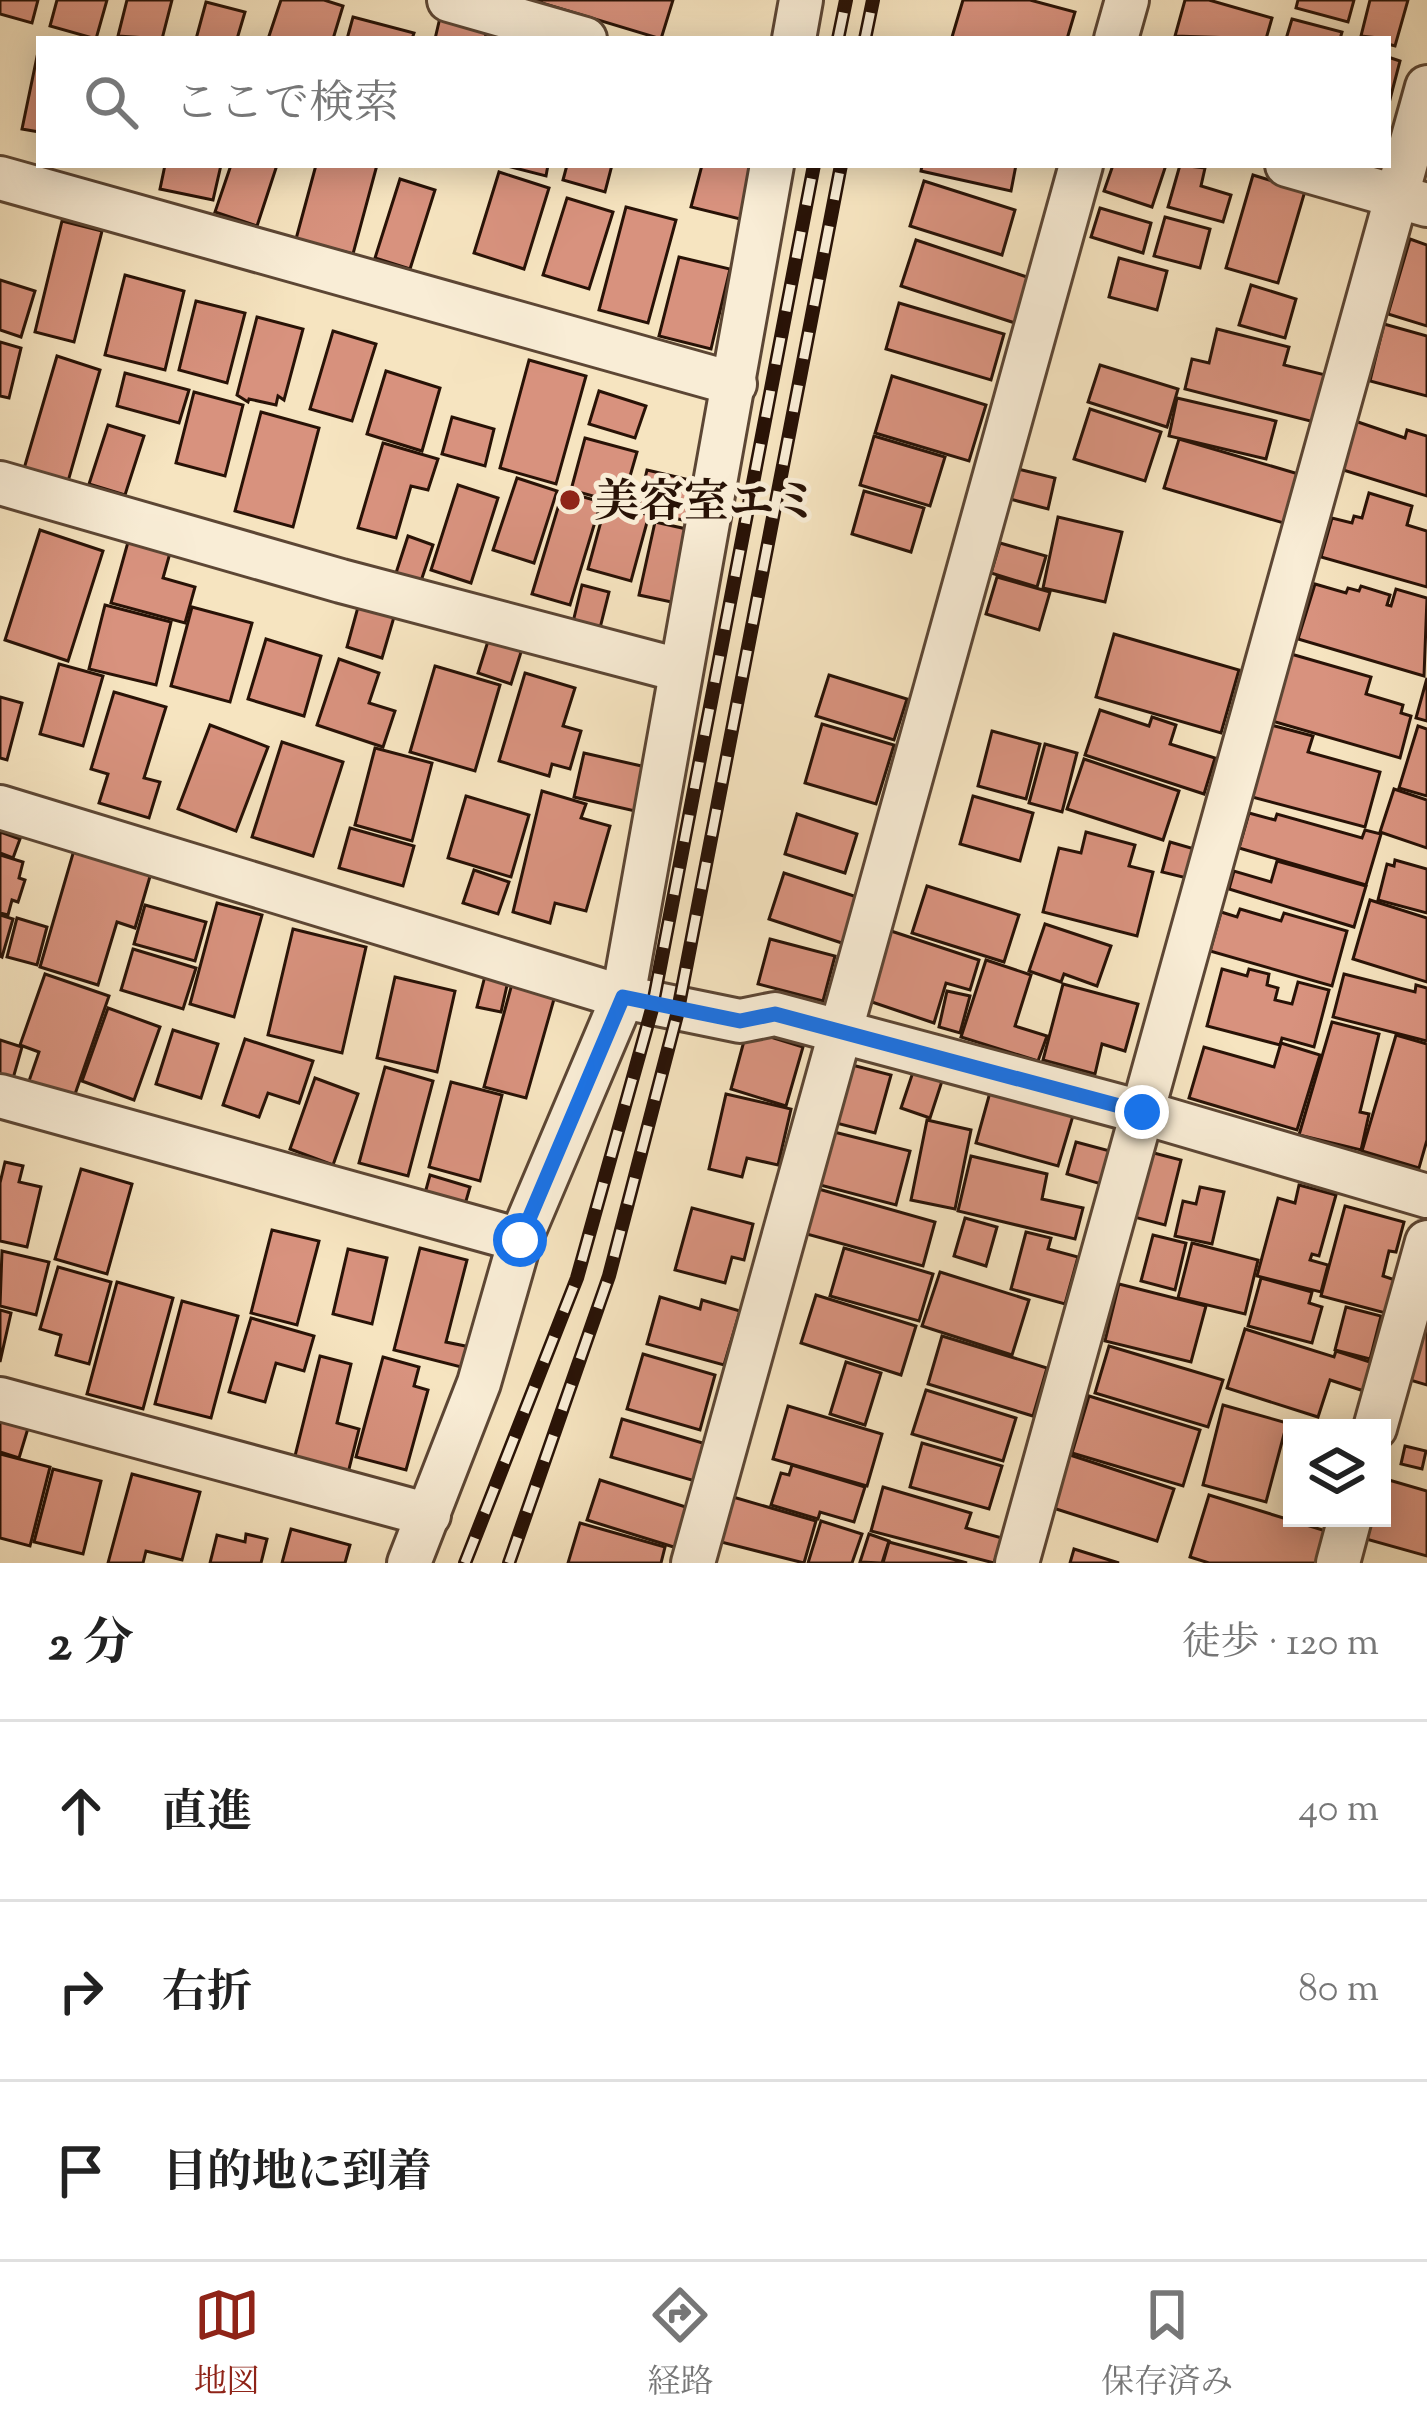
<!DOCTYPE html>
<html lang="ja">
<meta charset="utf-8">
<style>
:root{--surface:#fff;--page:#f2f2f2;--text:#222;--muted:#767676;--line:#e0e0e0;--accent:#8f2418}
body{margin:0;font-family:"Sorts Mill Goudy","Noto Serif JP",serif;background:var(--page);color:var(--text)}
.controls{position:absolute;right:36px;bottom:36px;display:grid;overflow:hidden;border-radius:0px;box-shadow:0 6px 30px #0003}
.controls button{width:108px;height:108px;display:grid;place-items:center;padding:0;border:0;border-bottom:3px solid var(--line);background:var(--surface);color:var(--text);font:60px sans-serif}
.stop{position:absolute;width:36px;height:36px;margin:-27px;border:9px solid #1a73e8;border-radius:50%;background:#fff}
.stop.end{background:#1a73e8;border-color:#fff;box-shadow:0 3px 12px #0008}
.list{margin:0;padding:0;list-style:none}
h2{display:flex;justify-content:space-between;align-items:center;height:156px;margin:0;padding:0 48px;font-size:51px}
h2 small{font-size:39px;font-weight:400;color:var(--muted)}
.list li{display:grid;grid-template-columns:78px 1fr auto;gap:36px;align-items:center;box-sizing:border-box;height:180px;padding:0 48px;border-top:3px solid var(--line)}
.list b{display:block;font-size:45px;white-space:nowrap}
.list em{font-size:39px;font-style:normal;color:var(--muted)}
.icon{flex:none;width:66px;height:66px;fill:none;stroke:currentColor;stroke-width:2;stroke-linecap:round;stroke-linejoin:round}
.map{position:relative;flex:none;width:1427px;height:1563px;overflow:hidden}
.search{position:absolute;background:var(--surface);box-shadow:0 6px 30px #0003;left:36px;right:36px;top:36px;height:132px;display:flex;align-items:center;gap:30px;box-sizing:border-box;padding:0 42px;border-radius:0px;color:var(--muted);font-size:45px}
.sheet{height:696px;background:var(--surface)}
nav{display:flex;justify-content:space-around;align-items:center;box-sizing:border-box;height:168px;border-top:3px solid var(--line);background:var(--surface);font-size:33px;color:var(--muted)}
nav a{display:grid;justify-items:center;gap:6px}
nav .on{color:var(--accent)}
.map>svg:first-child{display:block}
.building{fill:#d8927e;stroke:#281206;stroke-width:3}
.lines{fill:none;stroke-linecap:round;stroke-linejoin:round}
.minor-casing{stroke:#5c4634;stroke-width:48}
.minor{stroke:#f9edd6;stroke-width:42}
.rail-casing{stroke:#281206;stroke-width:14}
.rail{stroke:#f9edd6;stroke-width:9;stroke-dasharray:27;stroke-linecap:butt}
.route{stroke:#1a73e8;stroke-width:15}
.poi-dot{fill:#8f2418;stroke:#f9edd6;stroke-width:4.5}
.labels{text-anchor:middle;stroke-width:10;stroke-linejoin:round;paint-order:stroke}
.poi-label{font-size:45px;font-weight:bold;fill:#281206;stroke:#f9edd6;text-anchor:start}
</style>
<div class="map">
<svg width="1427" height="1563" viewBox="0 0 1427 1563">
<rect width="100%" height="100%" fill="#f6e4c0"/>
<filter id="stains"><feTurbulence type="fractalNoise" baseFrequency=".00167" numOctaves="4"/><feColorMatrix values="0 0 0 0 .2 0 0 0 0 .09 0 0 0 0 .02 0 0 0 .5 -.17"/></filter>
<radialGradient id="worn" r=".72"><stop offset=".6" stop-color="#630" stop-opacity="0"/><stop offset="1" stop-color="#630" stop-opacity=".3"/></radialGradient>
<g class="building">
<path d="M0,0H38L32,23L0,14Z"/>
<path d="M57,0H107L96,39L50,26Z"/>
<path d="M127,0H172L162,39L118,36Z"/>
<path d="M281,0H324L343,6L333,39H268Z"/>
<path d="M532,0H673L661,39Z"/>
<path d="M963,0H1030L1075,12L1067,39H958L952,37Z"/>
<path d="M1185,0H1209L1272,18L1266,39L1175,36Z"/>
<path d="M1298,0H1354L1348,22L1296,8Z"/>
<path d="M1370,0H1408L1395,46L1388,44V39L1361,36Z"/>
<path d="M206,2L245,12L237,39H196Z"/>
<path d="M442,9L489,20L485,39H435Z"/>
<path d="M353,17L414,33L412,39H347Z"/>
<path d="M1292,19L1342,32L1340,39H1286Z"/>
<path d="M39,47V132L22,129Z"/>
<path d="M1388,57L1400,61L1388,107Z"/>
<path d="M165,165H221L213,200L160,189Z"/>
<path d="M231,165H277L257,226L215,212Z"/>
<path d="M316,165H377L353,254L296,239Z"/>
<path d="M503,165H548L546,176Z"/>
<path d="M567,165H612L605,192L563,180Z"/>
<path d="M702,165H754L740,219L691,207Z"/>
<path d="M922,165H1016L1011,191L921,171Z"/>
<path d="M1113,165H1166L1152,207L1104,191Z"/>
<path d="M1180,165L1205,168L1201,186L1231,195L1223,222L1168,207Z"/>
<path d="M499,172L549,188L524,269L474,253Z"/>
<path d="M1253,175L1305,191L1278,283L1226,268Z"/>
<path d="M400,179L435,190L410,269L375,258Z"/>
<path d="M924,181L1015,210L1002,255L910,226Z"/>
<path d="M567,198L613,212L589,289L543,275Z"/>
<path d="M626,207L676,220L648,323L599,310Z"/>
<path d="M1100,208L1151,223L1143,253L1091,237Z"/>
<path d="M1165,217L1210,229L1200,268L1154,256Z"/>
<path d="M62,221L102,231L74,342L35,332Z"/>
<path d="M1410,239L1427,245V326L1388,314Z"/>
<path d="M916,240L1030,278L1015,323L901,286Z"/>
<path d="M679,257L730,269L711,349L659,336Z"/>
<path d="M1119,258L1167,271L1157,310L1109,297Z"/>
<path d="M125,275L184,291L165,370L105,355Z"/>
<path d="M0,280L35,291L21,337L0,330Z"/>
<path d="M1251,285L1296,299L1285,338L1239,325Z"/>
<path d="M196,301L245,313L227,383L179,370Z"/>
<path d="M899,303L1004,334L991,380L886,349Z"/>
<path d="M257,317L303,329L284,400L278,396L276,405L249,399L248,402L237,395Z"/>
<path d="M1384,324L1427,336V396L1370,381Z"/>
<path d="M1217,329L1289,347L1284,365L1334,377L1322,424L1185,389L1192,359L1209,363Z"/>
<path d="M333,331L376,344L352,421L310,409Z"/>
<path d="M0,342L21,348L9,398L0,396Z"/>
<path d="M57,356L100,370L67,485L23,472Z"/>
<path d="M529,360L586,376L556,484L500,468Z"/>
<path d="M1100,365L1178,389L1167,427L1088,402Z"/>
<path d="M386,371L440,388L422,451L367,434Z"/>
<path d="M125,373L189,390L179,423L117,406Z"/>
<path d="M892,376L986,405L969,461L875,433Z"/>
<path d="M599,391L646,406L635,438L589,424Z"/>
<path d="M194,392L243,405L225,476L176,463Z"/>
<path d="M1177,398L1276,421L1266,459L1169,436Z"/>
<path d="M1090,409L1161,432L1145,481L1074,459Z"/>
<path d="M261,412L319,428L293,527L235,511Z"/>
<path d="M452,417L494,429L485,466L442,454Z"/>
<path d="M1355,421L1405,438L1407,430L1427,436V496L1340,469Z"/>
<path d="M108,425L144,436L125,495L89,484Z"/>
<path d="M874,436L945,457L930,506L860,485Z"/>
<path d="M585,438L637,452L622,504L571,490Z"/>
<path d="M1179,439L1302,475L1287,524L1164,488Z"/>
<path d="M383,443L438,459L428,490L411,486L396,538L358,528Z"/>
<path d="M1018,469L1055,478L1048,509L1010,499Z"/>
<path d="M647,470L703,483L694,523L638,509Z"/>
<path d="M517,478L557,491L534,563L493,550Z"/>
<path d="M458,485L498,498L471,583L431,570Z"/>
<path d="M563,491L601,502L570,605L532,594Z"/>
<path d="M864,491L924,508L911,552L852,534Z"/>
<path d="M1369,493L1412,506L1407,525L1427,531V587L1321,557L1332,518L1352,523L1354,516L1362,518Z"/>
<path d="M606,503L649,515L631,581L588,569Z"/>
<path d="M1058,517L1122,532L1105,602L1043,588Z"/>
<path d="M655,522L691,530L676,603L639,595Z"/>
<path d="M40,530L103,551L68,661L5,640Z"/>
<path d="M408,536L433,545L421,581L396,573Z"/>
<path d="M128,542L170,553L163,578L195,587L185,623L111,603Z"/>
<path d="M1000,543L1046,556L1037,587L991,573Z"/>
<path d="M997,577L1050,592L1039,630L986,614Z"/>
<path d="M1315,584L1346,593L1348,588L1359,591L1361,586L1390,595L1387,605L1391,606L1396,589L1427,598L1424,676L1298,639Z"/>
<path d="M582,585L609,592L600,628L573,622Z"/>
<path d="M105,605L171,622L156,685L89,669Z"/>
<path d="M192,607L252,623L230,702L171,686Z"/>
<path d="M358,607L394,617L382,658L347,647Z"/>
<path d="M1114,634L1239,670L1221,733L1096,697Z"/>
<path d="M489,638L522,649L511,684L478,673Z"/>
<path d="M266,639L321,656L304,716L248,699Z"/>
<path d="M1291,654L1371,677L1366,694L1403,705L1401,713L1411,716L1400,758L1272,721Z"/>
<path d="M339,659L379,673L369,703L395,711L383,747L317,725Z"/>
<path d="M59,664L103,676L83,746L40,734Z"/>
<path d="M435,666L500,685L475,771L410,752Z"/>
<path d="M525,673L575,688L563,726L581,731L570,769L552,764L549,776L499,761Z"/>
<path d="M829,675L907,699L894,740L816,716Z"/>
<path d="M1427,678V721L1416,718Z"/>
<path d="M114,692L166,707L144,778L160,782L149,818L99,803L108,774L91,769Z"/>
<path d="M0,697L22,703L7,760L0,758Z"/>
<path d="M1100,710L1149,726L1152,717L1176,725L1170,744L1215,758L1204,794L1085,755Z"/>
<path d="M822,724L894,745L876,804L805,783Z"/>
<path d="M210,725L268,747L236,831L178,809Z"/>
<path d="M1271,725L1313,736L1308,752L1380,772L1365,827L1252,797Z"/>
<path d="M1418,726L1427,729V796L1399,788Z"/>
<path d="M992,731L1040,744L1026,799L978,786Z"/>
<path d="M282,742L343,762L313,856L252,837Z"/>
<path d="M1045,744L1077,753L1062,812L1029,803Z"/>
<path d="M375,748L432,763L412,841L355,825Z"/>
<path d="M584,753L646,767L635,811L574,797Z"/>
<path d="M1084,759L1179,791L1163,840L1067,809Z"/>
<path d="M1394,789L1427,800V848L1380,832Z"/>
<path d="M542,791L586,804L581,818L610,826L586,911L555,903L550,923L513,912Z"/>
<path d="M466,796L529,815L511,877L448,858Z"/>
<path d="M973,796L1033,813L1020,861L960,844Z"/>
<path d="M1249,813L1275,820L1277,814L1362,838L1365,830L1381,834L1366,885L1239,848Z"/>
<path d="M797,814L857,834L845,873L785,854Z"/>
<path d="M350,828L414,846L403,886L339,868Z"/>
<path d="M0,832L20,839L13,858L0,853Z"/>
<path d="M1086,832L1135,845L1129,866L1153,872L1137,936L1043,912L1059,848L1081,853Z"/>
<path d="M1170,842L1198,850L1191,879L1162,872Z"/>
<path d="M74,850L151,873L135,928L117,922L98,985L40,967Z"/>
<path d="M0,855L23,862L19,878L25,880L18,902L12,900L8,915L0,913Z"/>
<path d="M1395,860L1427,869V913L1378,900L1387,864L1394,866Z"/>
<path d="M1277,861L1366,886L1354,927L1229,889L1234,871L1271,882Z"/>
<path d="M474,870L509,882L498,914L463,903Z"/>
<path d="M784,873L860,898L845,944L769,919Z"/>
<path d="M927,886L1019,915L1004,962L912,933Z"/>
<path d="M1370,900L1427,918V982L1353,959Z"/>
<path d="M217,903L262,915L234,1017L190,1004Z"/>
<path d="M145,905L206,922L195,961L134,944Z"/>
<path d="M1240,909L1281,921L1284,913L1347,931L1332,986L1210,951L1221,912L1237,917Z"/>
<path d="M0,915L13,919L2,957L0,956Z"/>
<path d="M17,918L47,927L37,965L7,957Z"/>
<path d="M1045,924L1111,946L1097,986L1064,974L1061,982L1029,971Z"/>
<path d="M293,929L366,947L342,1053L268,1035Z"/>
<path d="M888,930L979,960L970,990L946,983L934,1023L866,1000Z"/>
<path d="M770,939L835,956L823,1001L758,984Z"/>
<path d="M133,949L196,968L183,1009L121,990Z"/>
<path d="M986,960L1031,975L1015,1026L1047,1036L1038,1061L961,1037Z"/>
<path d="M1222,969L1247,976L1249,969L1269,974L1267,985L1278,988L1275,1000L1292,1004L1298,982L1329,990L1314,1047L1282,1038L1280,1045L1207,1026Z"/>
<path d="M45,974L109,996L74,1097L29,1081L39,1052L20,1045Z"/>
<path d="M1344,974L1415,992L1416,985L1427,988V1041L1333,1017Z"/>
<path d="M485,976L508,981L501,1012L477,1007Z"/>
<path d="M395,977L455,991L437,1072L377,1058Z"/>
<path d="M513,980L556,992L526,1098L484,1087Z"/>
<path d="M1063,984L1138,1004L1125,1051L1102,1044L1095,1074L1043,1060Z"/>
<path d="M947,991L970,996L960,1033L939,1027Z"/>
<path d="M108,1008L160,1027L134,1100L82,1081Z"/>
<path d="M1332,1022L1379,1034L1360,1112L1369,1114L1361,1150L1299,1135Z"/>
<path d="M173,1030L218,1044L201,1098L156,1084Z"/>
<path d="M747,1030L803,1047L786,1106L731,1089Z"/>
<path d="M1396,1035L1427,1044V1140L1419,1168L1362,1151Z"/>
<path d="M245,1039L313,1061L299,1103L268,1093L259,1117L223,1105Z"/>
<path d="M0,1040L22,1047L12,1082L0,1079Z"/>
<path d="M1281,1043L1320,1055L1297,1130L1189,1098L1204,1047L1274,1067Z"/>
<path d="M852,1065L891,1075L875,1133L836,1123Z"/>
<path d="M385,1067L433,1081L408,1176L359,1163Z"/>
<path d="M914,1069L943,1078L930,1118L901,1108Z"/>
<path d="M315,1078L358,1094L333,1165L290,1149Z"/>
<path d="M451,1082L502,1095L480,1181L429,1167Z"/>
<path d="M992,1085L1075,1109L1058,1166L976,1143Z"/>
<path d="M726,1094L791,1109L778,1165L747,1158L742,1177L709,1169Z"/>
<path d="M927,1120L971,1130L955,1209L911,1200Z"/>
<path d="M834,1132L910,1151L896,1205L820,1185Z"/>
<path d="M1076,1142L1110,1151L1101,1184L1067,1174Z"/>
<path d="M1150,1152L1181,1160L1165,1225L1134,1217Z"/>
<path d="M971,1156L1047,1174L1042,1199L1083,1208L1075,1239L958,1211Z"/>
<path d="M5,1162L23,1166L19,1182L41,1187L27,1247L0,1241V1183Z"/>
<path d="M81,1169L132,1184L107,1274L55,1259Z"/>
<path d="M430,1175L470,1187L464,1208L424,1197Z"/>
<path d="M1299,1185L1336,1195L1319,1256L1312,1254L1310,1260L1328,1265L1321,1292L1257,1276L1278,1198L1295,1203Z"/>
<path d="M1200,1187L1224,1192L1212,1244L1175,1236L1183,1201L1196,1204Z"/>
<path d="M815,1188L935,1222L923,1266L803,1233Z"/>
<path d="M1345,1206L1404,1222L1396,1252L1389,1251L1383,1276L1401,1282L1393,1315L1321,1296Z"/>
<path d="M692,1208L753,1224L744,1260L732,1257L725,1283L675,1270Z"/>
<path d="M965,1218L997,1227L986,1266L954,1256Z"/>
<path d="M272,1230L319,1241L297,1325L251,1313Z"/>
<path d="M1026,1232L1051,1238L1048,1249L1078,1257L1065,1304L1011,1289Z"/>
<path d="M1153,1235L1186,1243L1175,1290L1141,1281Z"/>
<path d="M1192,1243L1258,1260L1245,1314L1178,1298Z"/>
<path d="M420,1248L467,1260L446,1342L470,1347L465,1368L394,1350Z"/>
<path d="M844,1248L933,1274L919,1321L830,1296Z"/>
<path d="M348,1249L387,1258L372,1324L333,1314Z"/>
<path d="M2,1251L49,1262L36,1315L0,1306Z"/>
<path d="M58,1267L111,1282L89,1364L56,1355L61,1335L40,1329Z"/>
<path d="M940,1272L1029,1300L1012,1355L922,1326Z"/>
<path d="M1261,1278L1312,1292L1309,1303L1322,1307L1312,1343L1248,1326Z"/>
<path d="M117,1282L173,1298L143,1409L87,1394Z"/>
<path d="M1119,1284L1206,1306L1191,1362L1105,1341Z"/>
<path d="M816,1295L916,1326L901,1375L801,1343Z"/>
<path d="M660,1297L700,1309L702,1300L740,1311L724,1365L647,1344Z"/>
<path d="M182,1301L238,1316L211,1418L155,1404Z"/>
<path d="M1346,1307L1381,1316L1370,1359L1335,1350Z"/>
<path d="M0,1310L11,1313L0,1362Z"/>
<path d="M251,1318L314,1336L304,1371L276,1363L265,1402L229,1392Z"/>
<path d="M1426,1322L1427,1323V1385L1410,1380Z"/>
<path d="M1245,1329L1334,1357L1336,1351L1373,1363L1364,1391L1330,1380L1318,1417L1227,1388Z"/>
<path d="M942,1336L1047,1368L1033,1416L928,1384Z"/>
<path d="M1109,1346L1223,1380L1208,1427L1095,1393Z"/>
<path d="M643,1354L715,1375L700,1430L627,1409Z"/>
<path d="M320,1356L351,1364L337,1423L359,1429L348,1473L294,1460Z"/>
<path d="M383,1357L419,1367L414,1386L428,1390L406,1470L356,1457Z"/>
<path d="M846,1362L881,1373L865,1425L830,1414Z"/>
<path d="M926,1390L1016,1418L1003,1461L912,1434Z"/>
<path d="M1089,1396L1200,1430L1183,1486L1072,1453Z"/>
<path d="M1223,1405L1287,1423L1266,1502L1203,1485Z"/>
<path d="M788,1406L882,1434L867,1486L773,1459Z"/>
<path d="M0,1416L29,1425L19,1458L0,1452Z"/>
<path d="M622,1419L706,1444L695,1481L611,1457Z"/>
<path d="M922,1443L1002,1466L989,1509L910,1487Z"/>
<path d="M1405,1446L1426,1451L1422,1469L1401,1464Z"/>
<path d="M0,1454L50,1467L30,1546L0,1538Z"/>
<path d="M1070,1455L1174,1489L1157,1541L1053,1508Z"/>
<path d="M792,1465L865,1487L854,1522L820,1512L818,1519L771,1505L781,1473L789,1475Z"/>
<path d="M53,1469L101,1481L83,1554L34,1542Z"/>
<path d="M132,1474L200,1492L182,1560L146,1551L143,1563H108Z"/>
<path d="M1382,1478L1427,1491V1556L1366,1539L1371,1518H1382Z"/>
<path d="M600,1480L689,1508L677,1548L587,1520Z"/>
<path d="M883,1487L971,1513L966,1528L1002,1538L994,1563L871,1531Z"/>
<path d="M1209,1495L1329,1532L1319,1563H1209L1190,1557Z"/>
<path d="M733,1497L816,1521L804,1563L721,1542Z"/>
<path d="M821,1521L862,1534L852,1563H808Z"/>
<path d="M580,1523L665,1547L661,1563H568Z"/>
<path d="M291,1529L350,1545L345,1563H282Z"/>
<path d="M246,1534L267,1539L261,1563H210L217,1535L245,1542Z"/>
<path d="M869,1534L889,1541L882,1563L860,1562Z"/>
<path d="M889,1542L967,1563H883Z"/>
<path d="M1074,1549L1119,1563H1070Z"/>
</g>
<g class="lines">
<g class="minor-casing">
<g id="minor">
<path d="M449,0L585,39"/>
<path d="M794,39L801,0"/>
<path d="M1116,39L1127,0"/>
<path d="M1287,165L1427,205"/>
<path d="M0,178L735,384"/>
<path d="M0,483L341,581L679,670"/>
<path d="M0,807L623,997L740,1021L775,1014L1141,1112L1427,1196"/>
<path d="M0,1096L520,1240"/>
<path d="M0,1399L429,1515"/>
<path d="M1375,1428L1427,1242"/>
<path d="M409,1563L479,1383L520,1240L623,997L772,165"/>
<path d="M693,1563L1081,165"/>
<path d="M1017,1563L1427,87"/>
<path d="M1338,1563L1350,1518"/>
</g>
</g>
<use href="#minor" class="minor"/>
<g class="rail-casing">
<g id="rail">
<path d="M838,39L846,0"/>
<path d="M865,39L873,0"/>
<path d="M465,1563L577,1278L652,1009L814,165"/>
<path d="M509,1563L609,1276L677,1015L841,165"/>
</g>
</g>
<use href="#rail" class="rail"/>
</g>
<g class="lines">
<path class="route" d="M520,1240L623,997L740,1021L775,1014L1142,1112"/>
</g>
<circle class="poi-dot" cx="570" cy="500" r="12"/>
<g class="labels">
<g class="poi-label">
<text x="594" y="516">美容室エミ</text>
</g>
</g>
<rect width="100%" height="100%" filter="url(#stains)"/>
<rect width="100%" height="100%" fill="url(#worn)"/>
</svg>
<div class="controls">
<button><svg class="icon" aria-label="layers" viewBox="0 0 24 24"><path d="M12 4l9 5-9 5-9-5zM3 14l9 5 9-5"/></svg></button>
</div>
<div class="stop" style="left:520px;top:1240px"></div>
<div class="stop end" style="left:1142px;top:1112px"></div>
<div class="search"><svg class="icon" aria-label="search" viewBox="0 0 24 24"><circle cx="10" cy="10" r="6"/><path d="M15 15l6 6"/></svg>ここで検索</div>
</div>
<section class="sheet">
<h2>2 分<small>徒歩 · 120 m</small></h2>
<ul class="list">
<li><svg class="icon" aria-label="ahead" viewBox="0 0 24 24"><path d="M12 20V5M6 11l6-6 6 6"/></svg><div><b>直進</b></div><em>40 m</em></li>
<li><svg class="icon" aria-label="right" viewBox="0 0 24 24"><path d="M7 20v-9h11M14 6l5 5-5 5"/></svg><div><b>右折</b></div><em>80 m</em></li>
<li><svg class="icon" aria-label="arrive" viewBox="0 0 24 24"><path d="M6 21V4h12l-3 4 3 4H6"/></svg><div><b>目的地に到着</b></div></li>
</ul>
</section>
<nav>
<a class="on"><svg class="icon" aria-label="map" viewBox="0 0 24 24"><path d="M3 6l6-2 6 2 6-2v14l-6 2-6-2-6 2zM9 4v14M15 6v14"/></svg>地図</a>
<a><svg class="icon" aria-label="directions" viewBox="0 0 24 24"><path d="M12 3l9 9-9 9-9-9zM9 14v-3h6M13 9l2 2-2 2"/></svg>経路</a>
<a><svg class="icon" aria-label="saved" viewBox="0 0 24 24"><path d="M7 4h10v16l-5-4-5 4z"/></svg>保存済み</a>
</nav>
